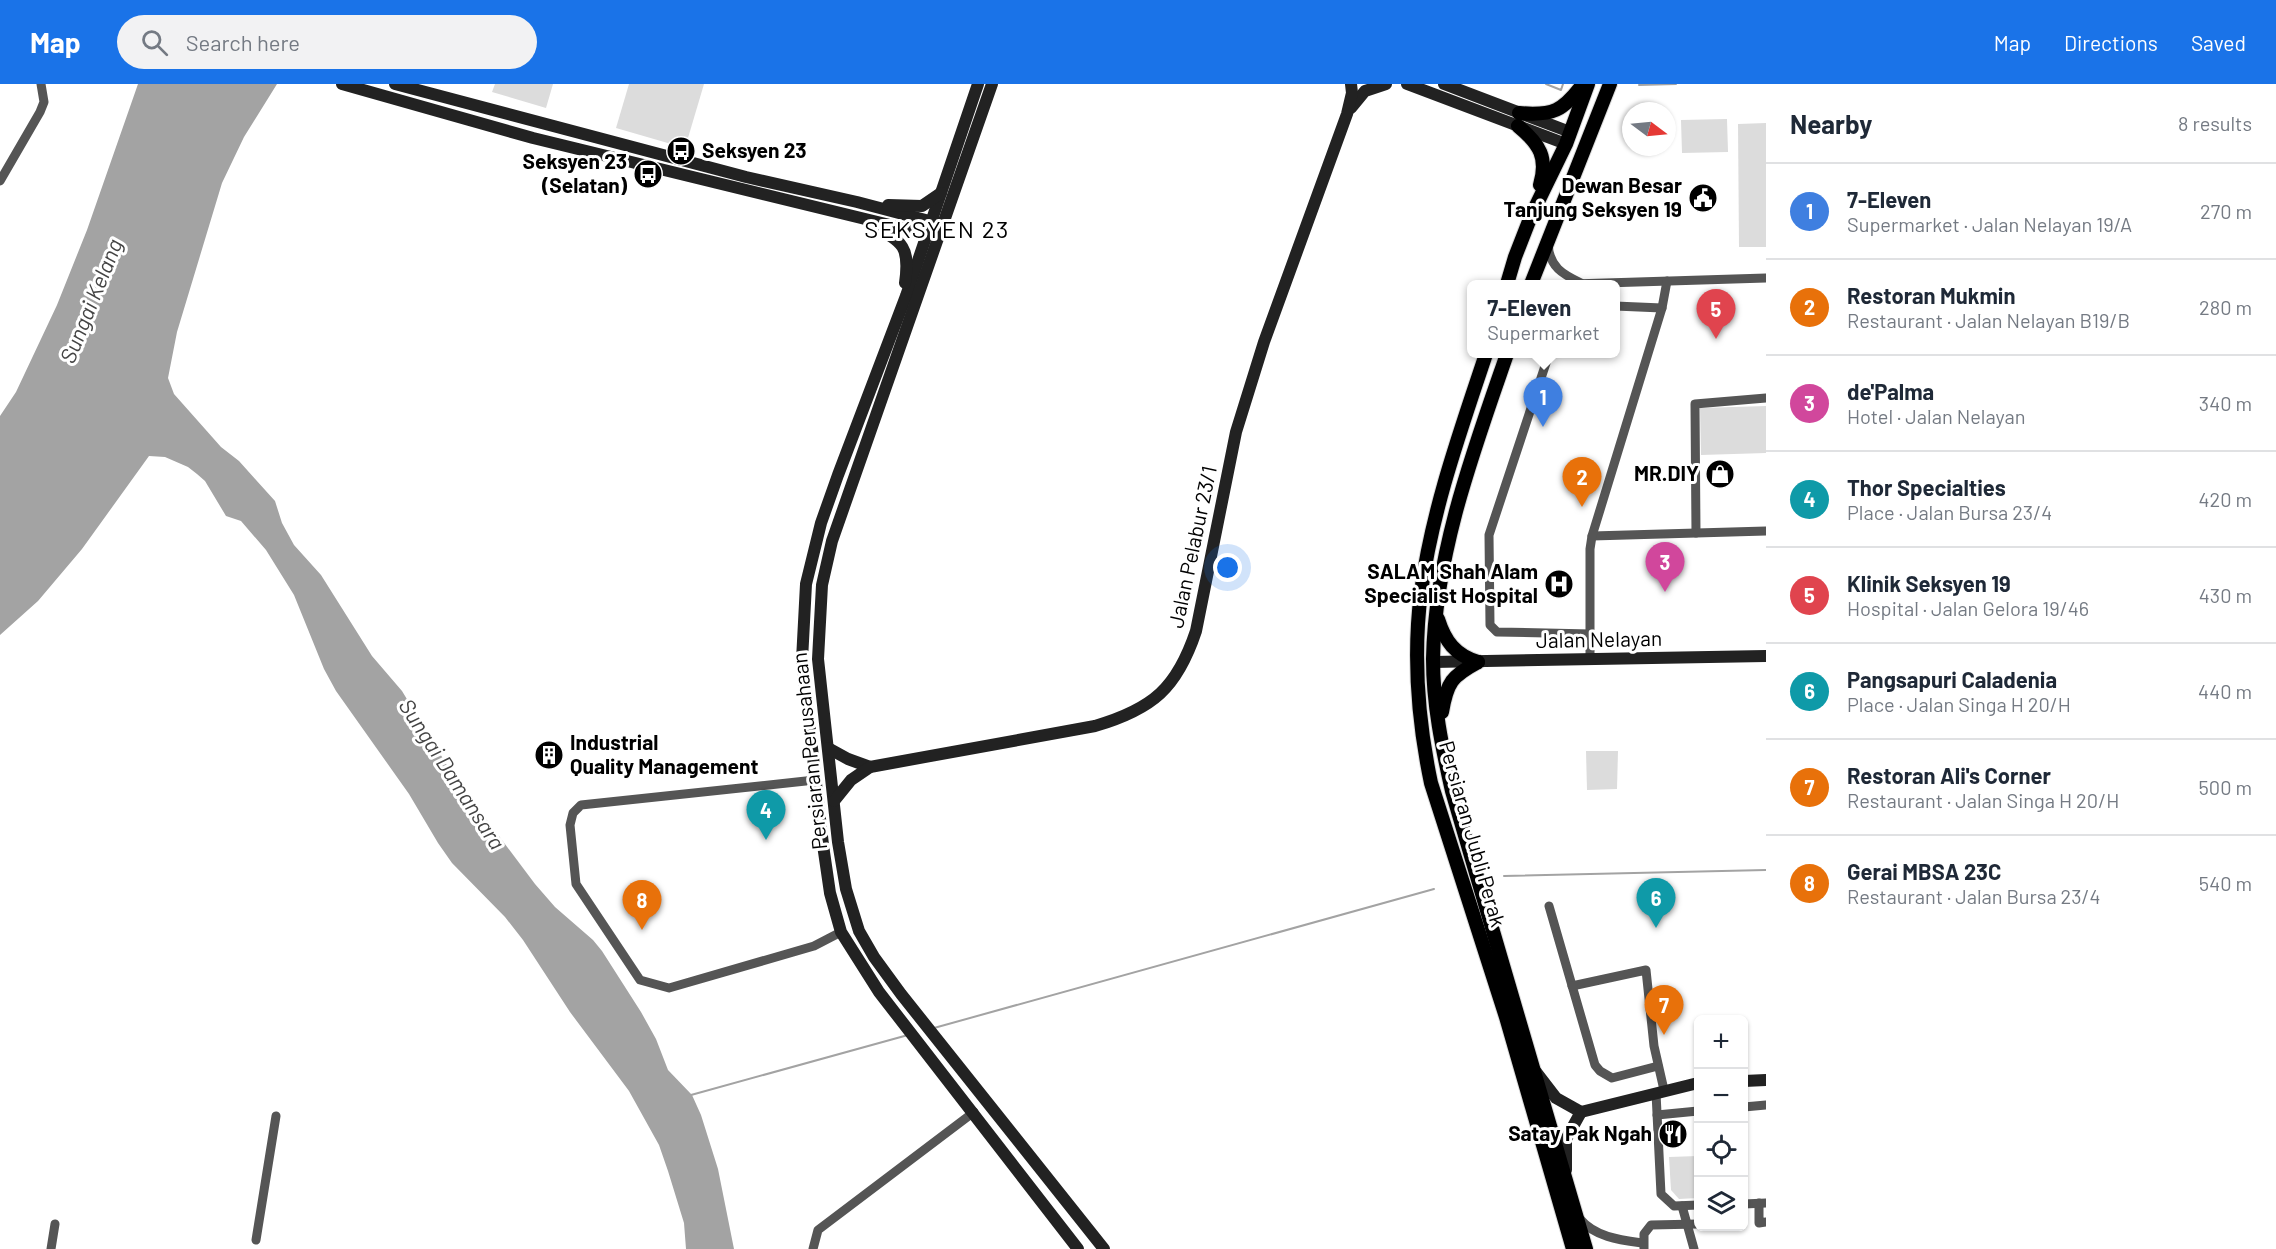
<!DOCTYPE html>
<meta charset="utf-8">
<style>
:root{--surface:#fff;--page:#f2f2f3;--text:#1f2937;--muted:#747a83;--line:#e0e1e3;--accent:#1a73e8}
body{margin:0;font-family:Barlow,sans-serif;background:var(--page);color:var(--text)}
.controls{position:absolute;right:18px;bottom:18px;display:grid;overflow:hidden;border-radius:9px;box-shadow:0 2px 4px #0004}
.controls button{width:54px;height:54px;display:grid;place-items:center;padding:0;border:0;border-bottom:2px solid var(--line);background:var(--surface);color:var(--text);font:30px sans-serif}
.compass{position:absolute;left:1622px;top:18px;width:54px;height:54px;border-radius:50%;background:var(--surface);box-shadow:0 2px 4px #0004;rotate:106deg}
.you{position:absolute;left:1228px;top:484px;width:21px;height:21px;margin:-15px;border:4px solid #fff;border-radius:50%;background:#1a73e8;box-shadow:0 0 0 9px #1a73e833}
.badge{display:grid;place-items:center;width:39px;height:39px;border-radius:50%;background:var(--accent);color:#fff;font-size:20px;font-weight:700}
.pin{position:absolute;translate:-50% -50px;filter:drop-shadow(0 2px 3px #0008)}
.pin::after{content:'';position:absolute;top:32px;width:21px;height:18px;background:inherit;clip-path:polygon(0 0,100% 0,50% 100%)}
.popup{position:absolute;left:1467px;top:196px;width:153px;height:78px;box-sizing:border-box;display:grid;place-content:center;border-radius:9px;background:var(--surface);filter:drop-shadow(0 2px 4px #0005);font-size:20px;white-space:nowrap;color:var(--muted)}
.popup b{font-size:22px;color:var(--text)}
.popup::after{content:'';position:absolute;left:50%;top:100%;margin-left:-12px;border:12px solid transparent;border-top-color:var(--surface)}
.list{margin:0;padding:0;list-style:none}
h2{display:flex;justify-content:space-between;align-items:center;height:78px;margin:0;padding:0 24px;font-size:26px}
h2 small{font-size:20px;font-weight:400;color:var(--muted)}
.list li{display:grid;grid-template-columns:39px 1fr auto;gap:18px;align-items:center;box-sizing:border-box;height:96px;padding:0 24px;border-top:2px solid var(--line)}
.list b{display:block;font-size:22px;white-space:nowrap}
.list p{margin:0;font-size:20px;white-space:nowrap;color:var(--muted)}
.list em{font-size:20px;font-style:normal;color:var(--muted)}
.icon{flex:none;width:33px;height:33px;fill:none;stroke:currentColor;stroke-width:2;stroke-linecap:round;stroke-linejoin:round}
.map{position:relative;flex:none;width:1766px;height:1165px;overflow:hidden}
header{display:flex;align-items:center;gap:36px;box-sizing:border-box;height:84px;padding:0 30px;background:var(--accent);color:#fff}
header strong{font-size:28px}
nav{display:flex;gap:33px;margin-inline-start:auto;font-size:21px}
.search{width:420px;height:54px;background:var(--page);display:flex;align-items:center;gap:15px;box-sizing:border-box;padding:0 21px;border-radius:33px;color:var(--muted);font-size:22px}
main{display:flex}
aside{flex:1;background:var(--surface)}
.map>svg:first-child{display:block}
.green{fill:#dcdcdc}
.water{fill:#a3a3a3}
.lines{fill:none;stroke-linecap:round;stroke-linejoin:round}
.stream{stroke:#a3a3a3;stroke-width:2}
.primary-casing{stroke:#dbdbdb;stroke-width:16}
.street{stroke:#555;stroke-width:9}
.secondary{stroke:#222;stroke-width:12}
.primary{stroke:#000;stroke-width:14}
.labels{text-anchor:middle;stroke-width:6;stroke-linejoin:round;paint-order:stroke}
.poi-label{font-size:21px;font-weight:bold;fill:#000;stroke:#fff;text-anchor:end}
.street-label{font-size:21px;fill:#000;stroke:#fff}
.water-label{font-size:22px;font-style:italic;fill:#444;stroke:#fff}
.quarter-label{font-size:24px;letter-spacing:1.5px;fill:#000;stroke:#fff}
</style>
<header>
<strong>Map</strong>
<div class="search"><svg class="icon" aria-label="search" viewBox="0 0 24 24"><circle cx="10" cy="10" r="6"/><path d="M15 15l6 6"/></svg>Search here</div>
<nav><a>Map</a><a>Directions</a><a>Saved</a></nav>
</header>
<main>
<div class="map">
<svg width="1766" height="1165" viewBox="0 0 1766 1165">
<rect width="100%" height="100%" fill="#fff"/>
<g class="green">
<path d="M495,0H553L546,24L492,8Z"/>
<path d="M629,0H704L685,64L616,44Z"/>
<path d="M1727,35L1728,68L1682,69L1681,36Z"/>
<path d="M1766,39V163H1739L1738,40Z"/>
<path d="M1766,322V369L1701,371L1700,324Z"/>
<path d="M1586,667H1618L1617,705L1587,706Z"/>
<path d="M1698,1072V1114L1679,1115L1671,1106L1669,1073Z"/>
</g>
<path class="water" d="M138,0H277L244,53L222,99L177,248L168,294L174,310L221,363L239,377L275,417L282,439L294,461L321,491L372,572L402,607L453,691L535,800L555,823L593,856L602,867L641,928L656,955L668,986L692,1011L701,1031L718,1085L734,1165H686L684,1139L668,1087L659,1061L629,1007L570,928L523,856L505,833L452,779L438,759L409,710L336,607L324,585L294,511L266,466L241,437L226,432L205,397L197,390L188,383L165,373L149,372L82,465L38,517L0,551V332L16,308L57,221L87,146Z"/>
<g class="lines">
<g class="stream">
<path d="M1546,0L1561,6L1563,0"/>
<path d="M1639,1L1676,0"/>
<path d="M1504,792L1766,786"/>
<path d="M934,944L1434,805"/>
<path d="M691,1011L908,951"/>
</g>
<g class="primary-casing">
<g id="primary">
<path d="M1519,29C1553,32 1563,27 1583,0"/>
<path d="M1518,42C1540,60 1548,74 1540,101"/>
<path d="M1507,200L1515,173L1531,132L1566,60L1588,0"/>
<path d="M1531,200L1610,0"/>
<path d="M1486,270C1460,348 1432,426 1421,508C1413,571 1418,637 1431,699L1506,933L1573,1165"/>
<path d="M1507,270C1473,368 1435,470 1433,575C1433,620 1442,663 1452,707L1586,1165"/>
<path d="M1438,535C1445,557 1455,571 1478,578"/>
<path d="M1442,628C1447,598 1452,592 1478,578"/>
</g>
</g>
<g class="street">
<path d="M0,97L40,28L44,18L41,0"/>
<path d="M1548,161C1550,183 1562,190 1581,199"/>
<path d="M1573,200L1766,194"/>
<path d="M1615,222L1662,224"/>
<path d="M1549,270L1489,451L1490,541L1497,548L1591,550"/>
<path d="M1696,449L1695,320L1766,314"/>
<path d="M1592,452L1766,447"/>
<path d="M1590,576V465L1592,452L1662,224L1667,197"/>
<path d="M815,696L581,721L573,729L570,741L576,800L640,896L669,904L814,862L841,848"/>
<path d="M1549,822L1595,981L1600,987L1612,994L1658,982"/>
<path d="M1572,902L1646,886L1654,962L1664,1006"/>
<path d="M1656,1009L1661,1110L1674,1122L1698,1121"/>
<path d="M1744,1023L1766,1021"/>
<path d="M1657,1031L1698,1027"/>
<path d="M1759,1119V1139L1766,1138"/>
<path d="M1744,1120L1766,1119"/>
<path d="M1682,1122L1694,1165"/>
<path d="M1580,1135C1595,1153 1620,1156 1642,1159"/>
<path d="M256,1156L276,1032"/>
<path d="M51,1165L55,1140"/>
<path d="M813,1165L818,1146L974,1028"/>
<path d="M1644,1165V1150L1651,1141L1698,1140"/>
</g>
<g class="secondary">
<path d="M342,0L533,54L935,152"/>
<path d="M395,0L746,93L857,118L937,139"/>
<path d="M978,0L906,212L838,391L821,439L806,500L802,576L823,761L830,809L841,848L879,908L1078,1165"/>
<path d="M992,0L832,457L822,501L818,575L838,758L846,805L859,847L874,873L901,910L1104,1165"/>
<path d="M1407,0L1566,60"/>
<path d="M1444,0L1570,48"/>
<path d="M1351,24L1365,7L1386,0"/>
<path d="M888,121L922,122L941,109"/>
<path d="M872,142C904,157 910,164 905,199"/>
<path d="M1433,578L1766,572"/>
<path d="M828,664L848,675L870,683"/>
<path d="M834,717L851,696L870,683L1095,642C1153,625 1177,604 1196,547L1236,348L1264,258L1347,30L1352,9L1351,0"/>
<path d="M1536,988L1556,1014L1581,1028"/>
<path d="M1744,997L1766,996"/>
<path d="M1581,1028L1698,999"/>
<path d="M1566,1086V1055L1581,1028"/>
</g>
<use href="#primary" class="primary"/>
</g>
<defs>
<g id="bus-disc" transform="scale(1.5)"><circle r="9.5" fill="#000" stroke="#fff"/><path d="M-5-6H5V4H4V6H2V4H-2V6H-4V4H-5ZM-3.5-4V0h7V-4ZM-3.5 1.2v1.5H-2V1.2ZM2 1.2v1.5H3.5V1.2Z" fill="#fff"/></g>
<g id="civic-disc" transform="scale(1.5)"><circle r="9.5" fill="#000" stroke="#fff"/><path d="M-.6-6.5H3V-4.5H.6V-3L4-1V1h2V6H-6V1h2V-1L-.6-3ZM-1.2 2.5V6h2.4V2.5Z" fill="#fff"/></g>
<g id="shop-disc" transform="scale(1.5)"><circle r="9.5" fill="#000" stroke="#fff"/><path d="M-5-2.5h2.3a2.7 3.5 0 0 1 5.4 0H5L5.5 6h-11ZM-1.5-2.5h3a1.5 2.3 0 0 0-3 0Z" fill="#fff"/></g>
<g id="hospital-disc" transform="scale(1.5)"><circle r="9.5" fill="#000" stroke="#fff"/><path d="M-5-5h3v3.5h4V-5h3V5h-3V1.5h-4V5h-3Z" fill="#fff"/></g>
<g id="building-disc" transform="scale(1.5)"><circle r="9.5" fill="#000" stroke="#fff"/><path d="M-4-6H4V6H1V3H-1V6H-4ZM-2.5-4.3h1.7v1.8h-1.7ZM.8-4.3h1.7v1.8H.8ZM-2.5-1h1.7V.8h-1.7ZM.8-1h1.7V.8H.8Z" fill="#fff"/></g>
<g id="restaurant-disc" transform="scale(1.5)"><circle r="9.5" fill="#000" stroke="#fff"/><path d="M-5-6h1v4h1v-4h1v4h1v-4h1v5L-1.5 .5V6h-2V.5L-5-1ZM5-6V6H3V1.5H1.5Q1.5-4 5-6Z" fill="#fff"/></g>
</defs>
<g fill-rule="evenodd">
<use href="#bus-disc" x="681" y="67"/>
<use href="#bus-disc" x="648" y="90"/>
<use href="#civic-disc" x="1703" y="114"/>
<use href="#shop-disc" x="1720" y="390"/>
<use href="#hospital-disc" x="1559" y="500"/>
<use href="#building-disc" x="549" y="671"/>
<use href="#restaurant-disc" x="1673" y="1050"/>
</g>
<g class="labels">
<g class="poi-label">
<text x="702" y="74" text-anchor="start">Seksyen 23</text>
<text x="627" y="85">Seksyen 23<tspan x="627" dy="24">(Selatan)</tspan></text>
<text x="1682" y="109">Dewan Besar<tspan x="1682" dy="24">Tanjung Seksyen 19</tspan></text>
<text x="1699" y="397">MR.DIY</text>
<text x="1538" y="495">SALAM Shah Alam<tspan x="1538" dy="24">Specialist Hospital</tspan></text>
<text x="570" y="666" text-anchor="start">Industrial<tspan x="570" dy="24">Quality Management</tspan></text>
<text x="1652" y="1057">Satay Pak Ngah</text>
</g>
<g class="street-label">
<text transform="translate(1193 463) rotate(-78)" y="7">Jalan Pelabur 23/1</text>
<text transform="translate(1599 556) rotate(-1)" y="7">Jalan Nelayan</text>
<text transform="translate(810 667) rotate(-96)" y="7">Persiaran Perusahaan</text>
<text transform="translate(1472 750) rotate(74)" y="7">Persiaran Jubli Perak</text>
</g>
<g class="water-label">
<text transform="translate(91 217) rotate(-68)" y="8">Sungai Kelang</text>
<text transform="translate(452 690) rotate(57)" y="8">Sungai Damansara</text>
</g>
<g class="quarter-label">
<text x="937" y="154">SEKSYEN 23</text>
</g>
</g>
</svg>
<div class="controls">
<button>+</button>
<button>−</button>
<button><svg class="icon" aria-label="locate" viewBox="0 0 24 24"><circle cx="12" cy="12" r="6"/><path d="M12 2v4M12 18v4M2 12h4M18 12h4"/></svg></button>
<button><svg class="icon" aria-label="layers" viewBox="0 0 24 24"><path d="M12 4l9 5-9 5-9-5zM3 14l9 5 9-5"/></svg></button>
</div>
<svg class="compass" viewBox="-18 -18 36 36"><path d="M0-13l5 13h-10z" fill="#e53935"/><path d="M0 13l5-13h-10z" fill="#747a83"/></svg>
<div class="you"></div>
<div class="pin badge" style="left:1543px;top:343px;background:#3f7fe0">1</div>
<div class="popup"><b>7-Eleven</b>Supermarket</div>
<div class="pin badge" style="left:1582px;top:423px;background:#e8710a">2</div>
<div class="pin badge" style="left:1665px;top:508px;background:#d1479c">3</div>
<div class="pin badge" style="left:766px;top:756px;background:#0f9aa8">4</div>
<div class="pin badge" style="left:1716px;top:255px;background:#e0444e">5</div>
<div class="pin badge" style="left:1656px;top:844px;background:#0f9aa8">6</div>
<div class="pin badge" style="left:1664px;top:951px;background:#e8710a">7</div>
<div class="pin badge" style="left:642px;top:846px;background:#e8710a">8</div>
</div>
<aside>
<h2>Nearby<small>8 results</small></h2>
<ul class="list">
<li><span class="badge" style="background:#3f7fe0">1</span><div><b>7-Eleven</b><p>Supermarket · Jalan Nelayan 19/A</p></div><em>270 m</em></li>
<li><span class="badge" style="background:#e8710a">2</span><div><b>Restoran Mukmin</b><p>Restaurant · Jalan Nelayan B19/B</p></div><em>280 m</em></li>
<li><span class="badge" style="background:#d1479c">3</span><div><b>de'Palma</b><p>Hotel · Jalan Nelayan</p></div><em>340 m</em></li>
<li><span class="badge" style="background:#0f9aa8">4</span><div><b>Thor Specialties</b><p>Place · Jalan Bursa 23/4</p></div><em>420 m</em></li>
<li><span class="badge" style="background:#e0444e">5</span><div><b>Klinik Seksyen 19</b><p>Hospital · Jalan Gelora 19/46</p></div><em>430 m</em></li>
<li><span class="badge" style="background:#0f9aa8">6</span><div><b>Pangsapuri Caladenia</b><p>Place · Jalan Singa H 20/H</p></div><em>440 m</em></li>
<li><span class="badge" style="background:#e8710a">7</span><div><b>Restoran Ali's Corner</b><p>Restaurant · Jalan Singa H 20/H</p></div><em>500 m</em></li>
<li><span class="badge" style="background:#e8710a">8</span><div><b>Gerai MBSA 23C</b><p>Restaurant · Jalan Bursa 23/4</p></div><em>540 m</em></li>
</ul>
</aside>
</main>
